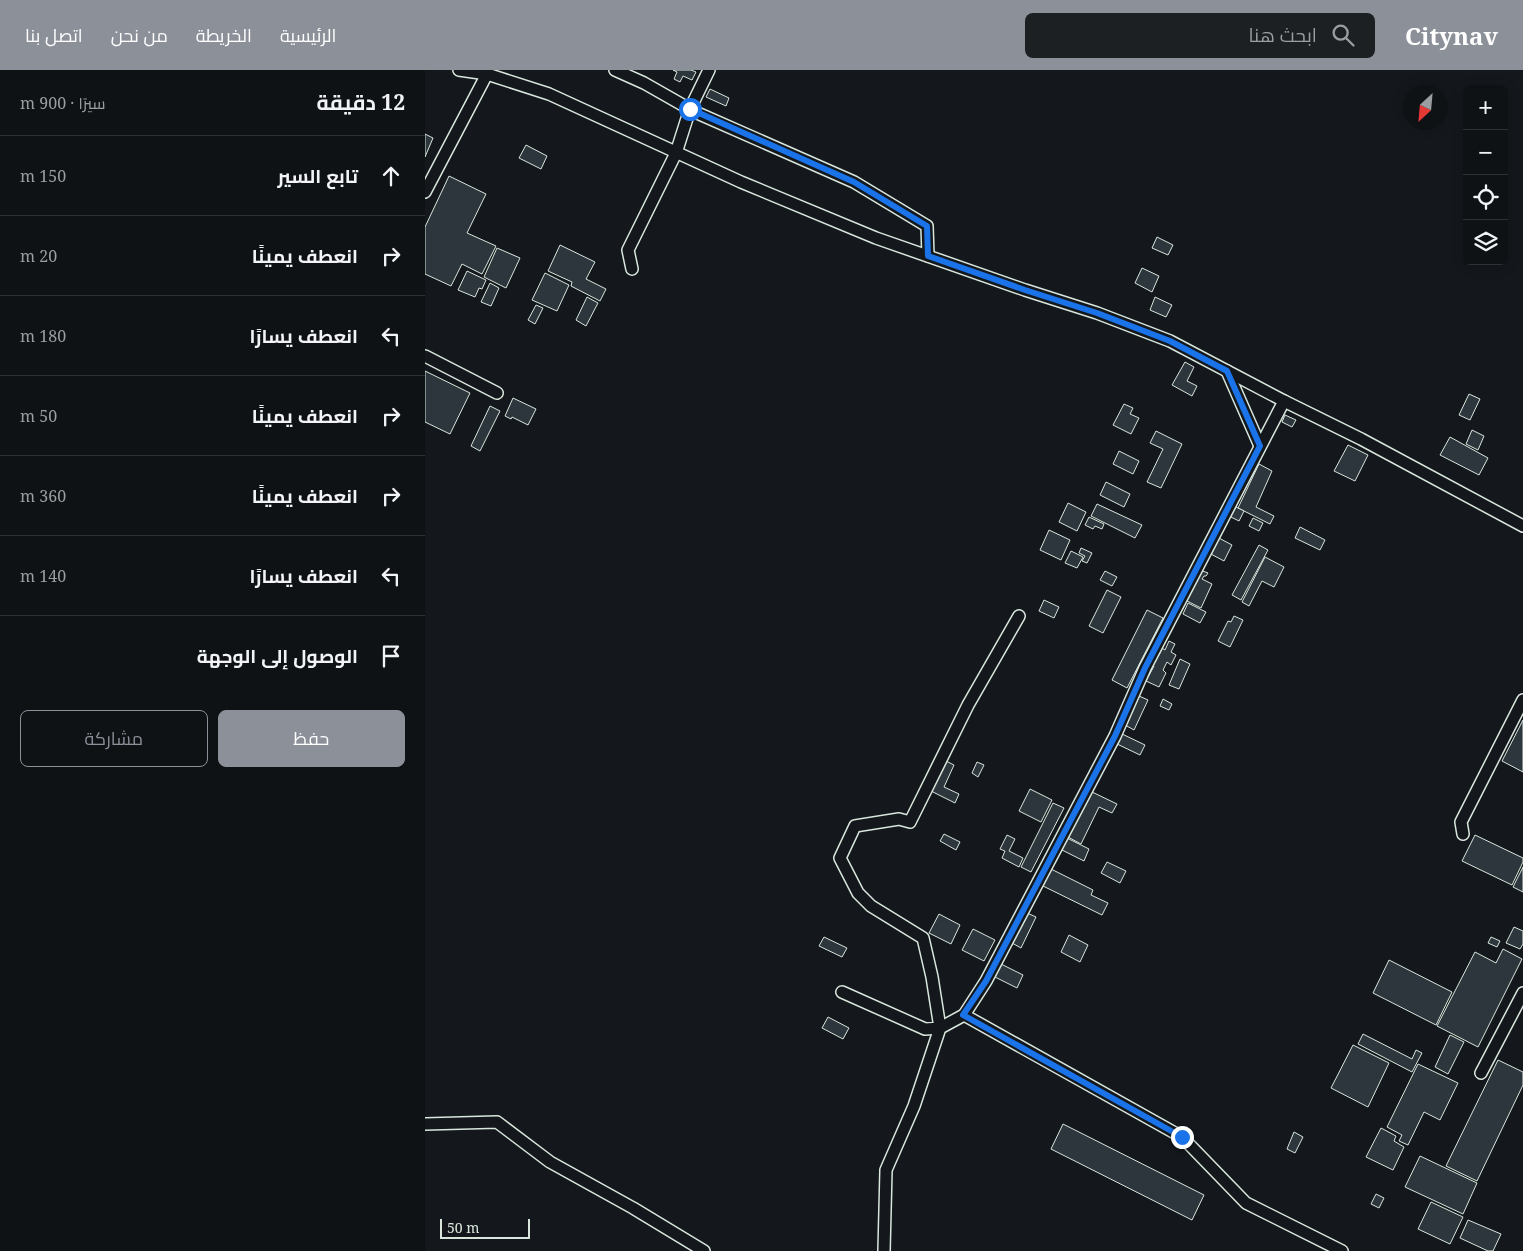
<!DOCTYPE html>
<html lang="ar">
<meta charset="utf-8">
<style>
:root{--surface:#0f1215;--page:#1d2022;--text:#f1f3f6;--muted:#9b9ea0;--line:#2f3234;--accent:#8c9099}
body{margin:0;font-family:"Noto Serif",Cairo,serif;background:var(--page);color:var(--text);direction:rtl}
.controls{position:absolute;right:15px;top:15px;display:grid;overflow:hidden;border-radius:8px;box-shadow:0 2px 12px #0003}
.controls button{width:45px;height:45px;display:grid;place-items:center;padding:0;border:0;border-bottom:1px solid var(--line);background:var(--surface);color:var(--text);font:25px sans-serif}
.compass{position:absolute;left:978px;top:15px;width:45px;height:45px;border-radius:50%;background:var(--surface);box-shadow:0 2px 12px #0003;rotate:206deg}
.scale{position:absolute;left:15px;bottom:12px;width:90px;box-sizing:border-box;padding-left:5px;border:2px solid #d8e6dc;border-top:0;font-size:14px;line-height:18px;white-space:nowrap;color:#d8e6dc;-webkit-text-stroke:4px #14181c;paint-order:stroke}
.stop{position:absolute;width:15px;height:15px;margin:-11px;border:4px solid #1a73e8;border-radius:50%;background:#fff}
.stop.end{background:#1a73e8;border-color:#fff;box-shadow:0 1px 5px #0008}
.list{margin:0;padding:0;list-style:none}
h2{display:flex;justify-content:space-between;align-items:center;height:65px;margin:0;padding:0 20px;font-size:21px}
h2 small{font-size:16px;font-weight:400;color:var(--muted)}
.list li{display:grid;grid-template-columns:32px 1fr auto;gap:15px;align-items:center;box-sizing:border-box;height:80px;padding:0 20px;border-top:1px solid var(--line)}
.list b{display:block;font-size:19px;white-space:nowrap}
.list em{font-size:16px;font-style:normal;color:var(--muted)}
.actions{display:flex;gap:10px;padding:15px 20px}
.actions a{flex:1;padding:11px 0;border:1px solid var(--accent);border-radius:8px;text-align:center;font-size:18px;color:var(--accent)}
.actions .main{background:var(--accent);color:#fff}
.icon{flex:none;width:28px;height:28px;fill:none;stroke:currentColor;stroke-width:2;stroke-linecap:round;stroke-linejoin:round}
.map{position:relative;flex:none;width:1098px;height:1181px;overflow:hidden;direction:ltr}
header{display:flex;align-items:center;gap:30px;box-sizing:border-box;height:70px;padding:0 25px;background:var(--accent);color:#fff}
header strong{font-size:24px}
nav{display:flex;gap:28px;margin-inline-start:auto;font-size:18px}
.search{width:350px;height:45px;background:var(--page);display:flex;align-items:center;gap:12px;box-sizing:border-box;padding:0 18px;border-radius:8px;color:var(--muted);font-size:19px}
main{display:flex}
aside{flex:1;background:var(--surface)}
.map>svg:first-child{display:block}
.building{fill:#2c363c;stroke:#d8e6dc}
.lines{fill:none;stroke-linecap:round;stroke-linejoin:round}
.street-casing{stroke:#d8e6dc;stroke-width:14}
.street{stroke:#14181c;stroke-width:11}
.route{stroke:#1a73e8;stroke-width:6}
</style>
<header>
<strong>Citynav</strong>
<div class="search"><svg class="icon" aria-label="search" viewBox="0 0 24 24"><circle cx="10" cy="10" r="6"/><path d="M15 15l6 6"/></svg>ابحث هنا</div>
<nav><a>الرئيسية</a><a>الخريطة</a><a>من نحن</a><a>اتصل بنا</a></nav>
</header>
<main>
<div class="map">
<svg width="1098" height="1181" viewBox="0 0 1098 1181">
<rect width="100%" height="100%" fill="#14181c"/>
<g class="building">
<path d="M248,0H266L271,2L267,10L258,6L255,12L249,9L252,2Z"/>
<path d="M285,19L304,28L301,36L281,27Z"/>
<path d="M0,64L8,68L0,87Z"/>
<path d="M101,75L122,86L116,99L94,88Z"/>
<path d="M24,106L61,124L42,163L71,176L57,204L37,194L26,216L0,204V157Z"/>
<path d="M732,167L748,175L743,185L727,178Z"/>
<path d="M135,175L170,192L161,209L181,219L175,231L146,216L147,212L123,201Z"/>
<path d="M72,178L95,188L81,218L59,207Z"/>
<path d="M717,198L734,206L727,222L710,213Z"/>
<path d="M42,201L61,210L57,219L54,218L50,227L33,220Z"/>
<path d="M120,203L144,215L132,241L107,230Z"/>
<path d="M65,213L74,218L66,236L56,232Z"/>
<path d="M162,227L173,233L161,256L151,250Z"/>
<path d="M730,227L747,235L741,247L725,240Z"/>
<path d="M111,235L118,238L110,254L103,250Z"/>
<path d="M760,292L769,297L762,311L772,316L767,326L747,315Z"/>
<path d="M0,301L45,323L25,364L0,352Z"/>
<path d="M1044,324L1055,329L1045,350L1034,345Z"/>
<path d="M88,328L111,339L103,355L87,347L86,349L80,346Z"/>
<path d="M699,334L708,338L705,344L714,348L706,364L688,355Z"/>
<path d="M65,336L75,341L55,381L46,376Z"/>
<path d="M860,345L871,350L867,357L857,352Z"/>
<path d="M1047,360L1059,366L1053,380L1041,374Z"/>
<path d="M731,361L757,374L736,418L722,412L738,379L725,373Z"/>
<path d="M1025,367L1063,388L1054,405L1015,385Z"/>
<path d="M923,375L943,385L930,411L909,401Z"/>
<path d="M694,381L714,391L708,404L688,394Z"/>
<path d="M834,394L847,401L831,437L849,446L845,454L813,438Z"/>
<path d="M681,412L705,424L699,437L675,425Z"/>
<path d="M643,433L661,442L652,461L634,452Z"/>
<path d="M672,434L717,455L710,468L666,446Z"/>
<path d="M809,436L819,441L814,451L804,446Z"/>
<path d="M664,447L679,454L677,459L670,456L668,459L660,455Z"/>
<path d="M828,448L838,453L834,461L824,456Z"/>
<path d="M875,457L900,470L895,480L870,468Z"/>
<path d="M624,460L645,470L636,490L615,480Z"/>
<path d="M792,467L807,475L799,491L784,483Z"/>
<path d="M834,475L843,480L816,530L807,525Z"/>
<path d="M656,478L667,483L662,493L657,491L660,486L654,483Z"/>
<path d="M646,481L658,487L652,498L640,493Z"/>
<path d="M840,487L859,497L849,517L837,511L824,536L817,532Z"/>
<path d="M775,500L783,503L781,506H779L777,509L787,514L776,538L760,530Z"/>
<path d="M680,501L692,507L687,516L675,510Z"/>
<path d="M682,520L696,527L678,563L664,556Z"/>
<path d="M619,530L634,537L629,548L614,541Z"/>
<path d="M763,533L781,542L775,553L758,544Z"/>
<path d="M722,540L738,548L702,618L687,610Z"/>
<path d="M809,546L818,550L805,577L793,571L803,551L806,552Z"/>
<path d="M744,571L750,574L746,582L751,585L746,595L742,592L738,600L741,603L734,617L721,611L729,596L726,593L731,583L734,585L737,578L740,580Z"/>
<path d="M755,589L765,594L754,619L744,615Z"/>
<path d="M714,626L723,630L709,660L700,655Z"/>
<path d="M738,629L747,634L744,640L735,636Z"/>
<path d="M1098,650V702L1077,691Z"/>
<path d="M695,663L720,675L715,685L690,673Z"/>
<path d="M521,691L529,695L519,717L534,724L530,733L506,721Z"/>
<path d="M552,692L559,695L553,707L547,703Z"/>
<path d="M605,719L627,730L616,752L594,741Z"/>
<path d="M665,721L692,734L687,743L674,737L656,774L643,767Z"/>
<path d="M628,733L639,738L606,802L596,797Z"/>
<path d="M519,764L535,772L531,780L515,771Z"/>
<path d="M582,765L590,769L584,781L598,788L594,797L577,788L580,781L575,779Z"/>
<path d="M1050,765L1098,788V792L1087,815L1037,791Z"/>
<path d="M642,768L664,779L659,791L637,780Z"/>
<path d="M682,792L701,801L695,813L676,803Z"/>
<path d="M1098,797V822L1088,817Z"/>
<path d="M626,799L668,820L666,825L683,833L677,845L618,816Z"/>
<path d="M602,843L611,847L596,878L587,873Z"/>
<path d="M514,844L535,855L526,874L504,863Z"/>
<path d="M1089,857L1098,861V874L1095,879L1081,873Z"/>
<path d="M548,859L570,870L559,891L537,880Z"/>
<path d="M644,865L663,875L655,892L636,882Z"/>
<path d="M399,867L422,878L417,887L394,876Z"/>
<path d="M1066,867L1075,871L1072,877L1063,873Z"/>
<path d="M1078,879L1097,889L1053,977L1012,956L1050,882L1071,893Z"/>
<path d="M964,890L1027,922L1011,955L948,923Z"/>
<path d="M574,893L598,905L592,918L568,906Z"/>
<path d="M403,947L424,958L418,969L397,958Z"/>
<path d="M938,964L987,989L991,980L997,983L987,1002L933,974Z"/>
<path d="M1025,965L1039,972L1023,1004L1010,997Z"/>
<path d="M928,975L964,993L943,1037L906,1018Z"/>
<path d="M1073,990L1098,1002V1015L1052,1111L1021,1096Z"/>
<path d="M993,994L1033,1013L1015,1050L999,1042L983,1075L974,1071L977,1065L962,1057Z"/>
<path d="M638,1054L779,1125L767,1150L626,1079Z"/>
<path d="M956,1058L971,1066L969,1071L979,1077L968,1100L941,1087Z"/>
<path d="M869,1062L878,1067L870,1083L862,1079Z"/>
<path d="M995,1086L1052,1113L1038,1144L980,1117Z"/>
<path d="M951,1124L959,1128L954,1138L946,1134Z"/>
<path d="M1006,1132L1038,1147L1025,1174L993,1159Z"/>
<path d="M1043,1150L1076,1164L1068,1181H1063L1035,1168Z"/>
</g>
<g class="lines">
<g class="street-casing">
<g id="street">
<path d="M34,0L62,4L124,24L316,112L451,168L600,220L672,243L745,271L859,331L936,369L1098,456"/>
<path d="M190,0L219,13L270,42L429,112L502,156L503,186"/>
<path d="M0,122L62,4V0"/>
<path d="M207,199L203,180L251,83L265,39L284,0"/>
<path d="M0,286L72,323"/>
<path d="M802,301L835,376"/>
<path d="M1038,764L1036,752L1098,630"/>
<path d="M417,922L500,959L515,958L507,907L498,868L446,836L433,823L415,788L430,756L474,749L485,752L543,635L594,546"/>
<path d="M539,945L757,1067L821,1133L917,1181"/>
<path d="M1056,1003L1098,923"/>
<path d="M0,1054L72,1052L125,1092L208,1138L279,1181"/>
<path d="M459,1181L461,1100L489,1036L515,958L539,945L561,911L690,666L720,598L859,331"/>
</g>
</g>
<use href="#street" class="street"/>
</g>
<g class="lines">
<path class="route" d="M265,39L429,112L502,156L503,186L600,220L672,243L745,271L802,301L835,376L720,598L690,666L561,911L538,945L757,1067"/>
</g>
</svg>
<div class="controls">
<button>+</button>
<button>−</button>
<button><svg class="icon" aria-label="locate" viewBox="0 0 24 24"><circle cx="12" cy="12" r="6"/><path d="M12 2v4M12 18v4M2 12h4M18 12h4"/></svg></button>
<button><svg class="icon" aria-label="layers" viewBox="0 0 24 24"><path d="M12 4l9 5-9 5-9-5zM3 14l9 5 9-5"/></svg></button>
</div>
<svg class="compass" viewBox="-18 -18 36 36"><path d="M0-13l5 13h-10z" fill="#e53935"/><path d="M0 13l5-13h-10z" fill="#9b9ea0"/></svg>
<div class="scale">50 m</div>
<div class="stop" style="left:265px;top:39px"></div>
<div class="stop end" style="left:757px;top:1067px"></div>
</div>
<aside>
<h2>12 دقيقة<small>سيرًا · 900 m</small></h2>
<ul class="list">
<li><svg class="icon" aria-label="ahead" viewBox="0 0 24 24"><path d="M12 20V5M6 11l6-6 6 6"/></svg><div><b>تابع السير</b></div><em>150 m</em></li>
<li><svg class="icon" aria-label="right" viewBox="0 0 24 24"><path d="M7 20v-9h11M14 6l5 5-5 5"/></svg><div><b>انعطف يمينًا</b></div><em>20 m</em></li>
<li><svg class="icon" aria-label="left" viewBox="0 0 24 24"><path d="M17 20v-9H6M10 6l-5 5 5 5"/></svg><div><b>انعطف يسارًا</b></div><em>180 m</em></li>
<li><svg class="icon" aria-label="right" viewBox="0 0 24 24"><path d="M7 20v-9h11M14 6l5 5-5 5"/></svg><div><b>انعطف يمينًا</b></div><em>50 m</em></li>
<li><svg class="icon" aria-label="right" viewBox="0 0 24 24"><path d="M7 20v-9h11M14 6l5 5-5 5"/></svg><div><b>انعطف يمينًا</b></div><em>360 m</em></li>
<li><svg class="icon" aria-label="left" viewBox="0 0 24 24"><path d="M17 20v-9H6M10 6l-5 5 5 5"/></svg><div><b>انعطف يسارًا</b></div><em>140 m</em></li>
<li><svg class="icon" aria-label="arrive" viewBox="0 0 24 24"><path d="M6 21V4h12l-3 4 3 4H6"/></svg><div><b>الوصول إلى الوجهة</b></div></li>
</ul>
<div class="actions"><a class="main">حفظ</a><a>مشاركة</a></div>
</aside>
</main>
